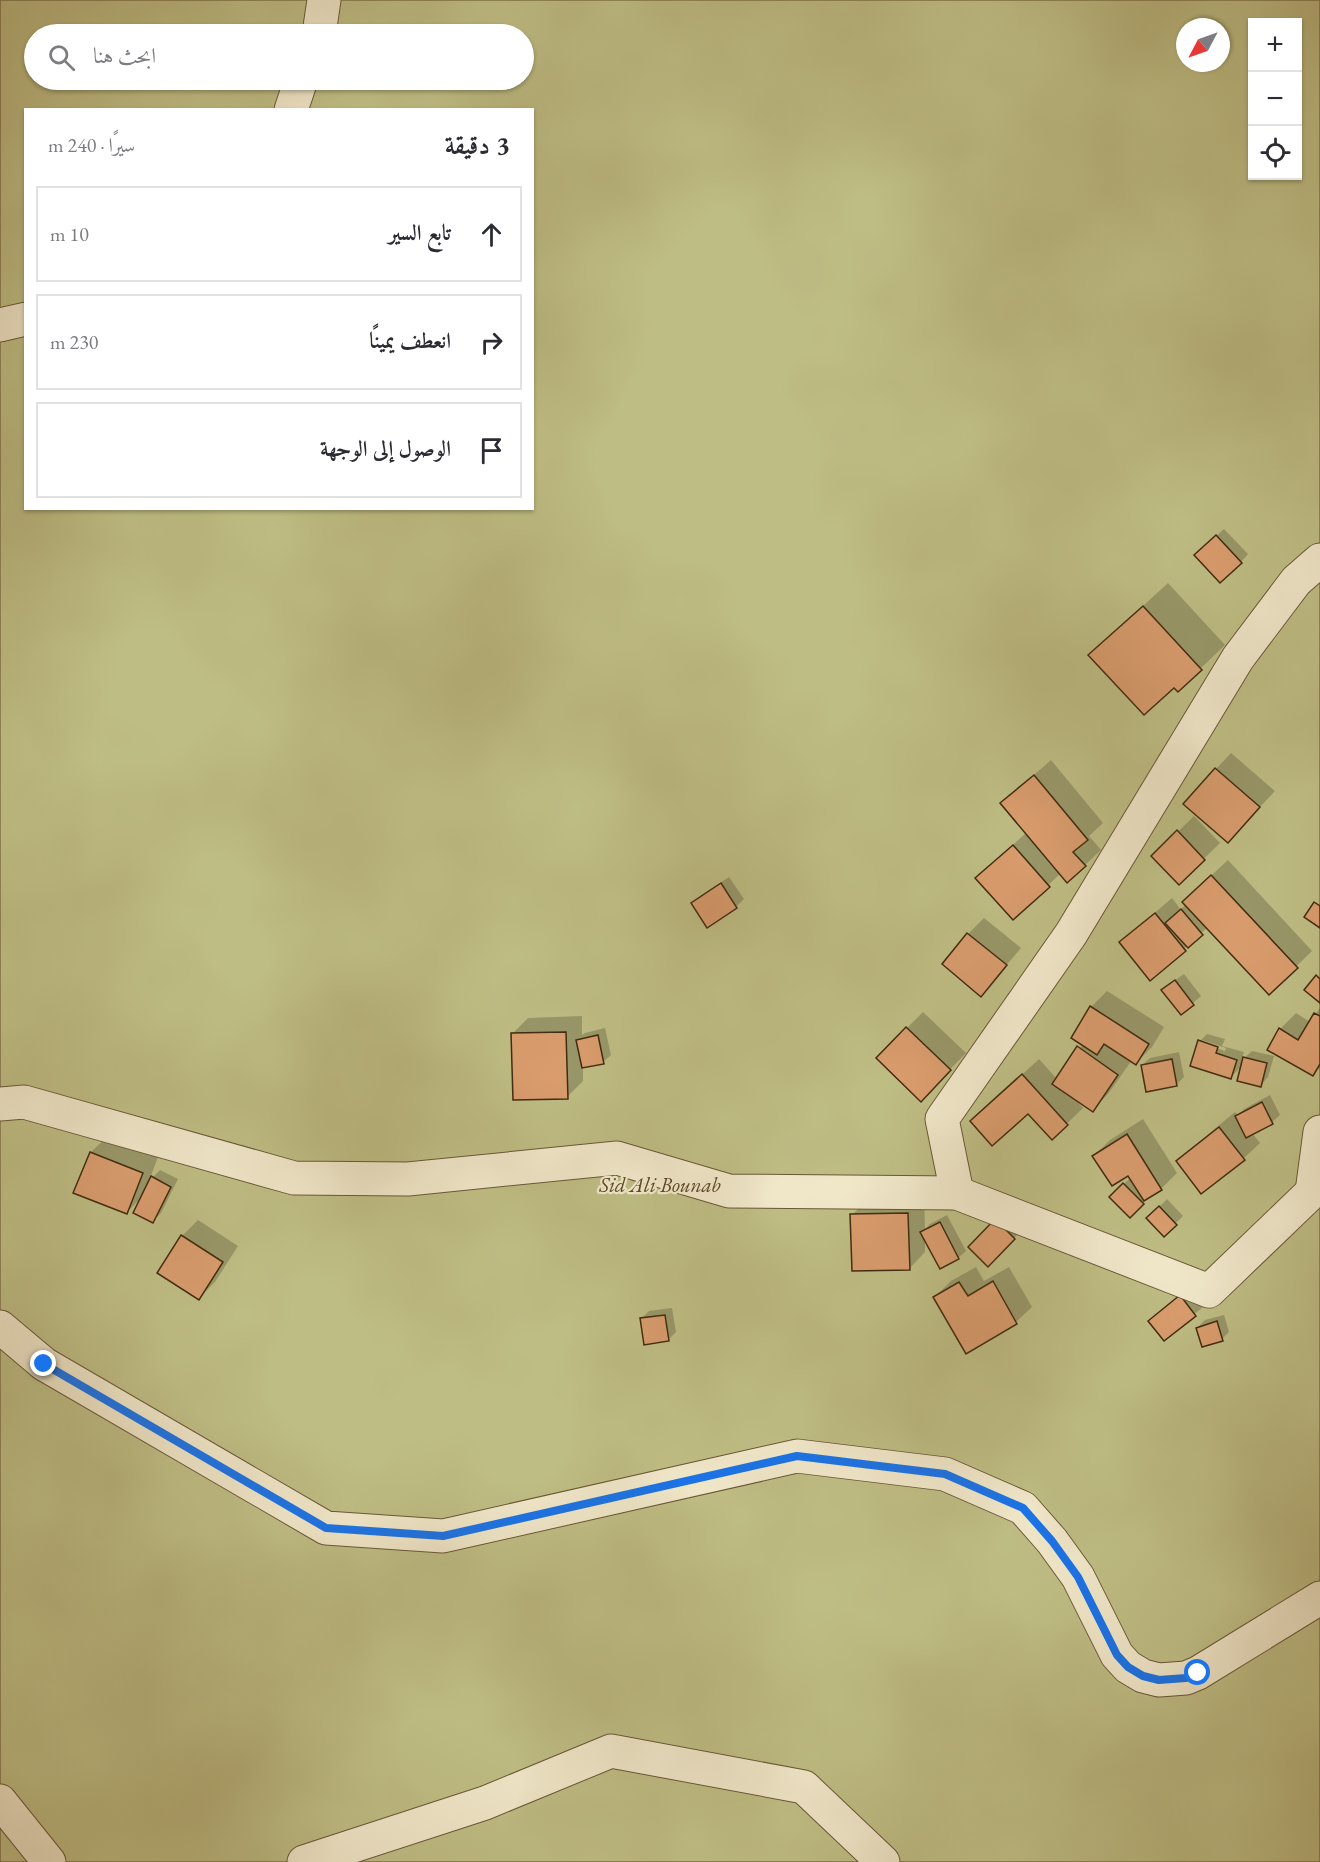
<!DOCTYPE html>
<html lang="ar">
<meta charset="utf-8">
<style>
:root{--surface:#fff;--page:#f2f2f3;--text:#2b2b33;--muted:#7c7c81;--line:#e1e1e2}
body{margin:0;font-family:"EB Garamond",Amiri,serif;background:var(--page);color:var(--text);direction:rtl}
.controls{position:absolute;right:18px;top:18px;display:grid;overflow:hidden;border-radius:0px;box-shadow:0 2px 4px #0004}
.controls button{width:54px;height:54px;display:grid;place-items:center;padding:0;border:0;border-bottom:2px solid var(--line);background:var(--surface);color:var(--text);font:30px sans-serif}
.compass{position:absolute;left:1176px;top:18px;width:54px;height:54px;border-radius:50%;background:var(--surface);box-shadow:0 2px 4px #0004;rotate:229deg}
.stop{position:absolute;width:18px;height:18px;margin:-14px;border:4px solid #1a73e8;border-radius:50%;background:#fff}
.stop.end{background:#1a73e8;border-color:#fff;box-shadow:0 2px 6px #0008}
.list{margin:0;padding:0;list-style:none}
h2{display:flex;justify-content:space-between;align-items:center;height:78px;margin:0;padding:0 24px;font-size:26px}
h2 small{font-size:20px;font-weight:400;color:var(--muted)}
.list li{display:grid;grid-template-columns:39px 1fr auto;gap:18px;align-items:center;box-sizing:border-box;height:96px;margin:0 12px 12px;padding:0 12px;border:2px solid var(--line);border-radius:0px}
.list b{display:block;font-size:22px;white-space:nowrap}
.list em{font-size:20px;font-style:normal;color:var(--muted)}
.icon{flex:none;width:33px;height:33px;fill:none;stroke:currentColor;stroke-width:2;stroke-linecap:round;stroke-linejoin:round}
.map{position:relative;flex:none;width:1320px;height:1862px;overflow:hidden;direction:ltr}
.search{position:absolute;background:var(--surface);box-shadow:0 2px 4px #0004;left:24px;top:24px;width:510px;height:66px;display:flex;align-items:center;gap:15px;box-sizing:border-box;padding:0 21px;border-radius:33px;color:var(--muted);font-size:22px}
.panel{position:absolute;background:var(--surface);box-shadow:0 2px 4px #0004;left:24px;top:108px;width:510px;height:402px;border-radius:0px;direction:rtl}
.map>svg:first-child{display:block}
.green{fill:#bebd84;stroke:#80744a;stroke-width:1.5;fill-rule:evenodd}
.shadow{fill:#0003;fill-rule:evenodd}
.building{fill:#d99c6d;stroke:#412b10;stroke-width:1.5}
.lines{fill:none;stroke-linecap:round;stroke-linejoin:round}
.minor-casing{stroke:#6b5737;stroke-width:35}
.minor{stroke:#f0e7c9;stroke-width:33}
.route{stroke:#1a73e8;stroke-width:8}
.labels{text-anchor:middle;stroke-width:4.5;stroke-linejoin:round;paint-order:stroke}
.park-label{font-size:21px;font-style:italic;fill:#5a4827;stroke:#f0e7c9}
</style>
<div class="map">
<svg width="1320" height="1862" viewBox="0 0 1320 1862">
<rect width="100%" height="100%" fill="#e8daac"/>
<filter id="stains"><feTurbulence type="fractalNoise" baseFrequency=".00333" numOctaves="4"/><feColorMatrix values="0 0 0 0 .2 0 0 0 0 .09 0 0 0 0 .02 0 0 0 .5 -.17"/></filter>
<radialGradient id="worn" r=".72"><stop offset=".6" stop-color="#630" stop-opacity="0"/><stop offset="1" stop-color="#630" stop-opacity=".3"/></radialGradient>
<path class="green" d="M0,0H1320V1862H0ZM1252,22H1298V176H1252ZM1185,27H1221V63H1185ZM34,34H524V80H34ZM26,110H532V508H26Z"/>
<g class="shadow">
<path d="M1224,529L1248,554L1241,562L1204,547Z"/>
<path d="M1168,583L1225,645L1178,690L1174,685L1090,655Z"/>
<path d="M1231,753L1275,791L1228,841L1216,769Z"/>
<path d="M1051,760L1103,823L1089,836L1101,850L1085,865L1061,873L1013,918L993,863L1027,832L1002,803Z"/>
<path d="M1194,816L1220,843L1179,883L1153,856Z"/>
<path d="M1228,860L1312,951L1269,993L1208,927L1151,978L1121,942L1172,898L1181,910L1200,886Z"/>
<path d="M729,877L744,899L736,907L708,926L693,904L700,896Z"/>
<path d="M984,918L1021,948L981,995L944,964L968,934Z"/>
<path d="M1184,974L1201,996L1181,1013L1171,983Z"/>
<path d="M1107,991L1164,1027L1152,1047L1136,1063L1132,1060L1108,1094L1092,1110L1076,1100L1083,1108L1052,1138L1028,1111L972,1121L1039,1059L1057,1079L1083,1044L1073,1037L1091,1007Z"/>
<path d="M1320,1008V1068L1313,1074L1280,1029L1296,1013L1310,1022Z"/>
<path d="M923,1012L966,1053L936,1084L907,1028Z"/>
<path d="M582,1016V1035L585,1033L605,1028L611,1055L603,1062L583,1066V1081L567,1097L512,1034L528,1018Z"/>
<path d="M1207,1034L1225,1039L1222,1046L1244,1052L1241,1061L1252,1051L1274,1056L1268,1077L1261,1085L1242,1066L1230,1078L1200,1041ZM1202,1040L1226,1048L1225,1051L1202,1043Z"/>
<path d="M1179,1052L1184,1077L1176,1085L1142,1065L1150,1058Z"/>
<path d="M1270,1095L1280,1115L1272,1122L1252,1133L1260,1143L1244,1158L1178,1162L1194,1146L1235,1112L1238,1115L1244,1109Z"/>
<path d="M1143,1119L1177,1173L1161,1189L1150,1196L1130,1216L1111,1197L1131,1177L1094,1156L1110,1140Z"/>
<path d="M107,1137L158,1157L149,1181L160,1170L178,1179L161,1213L153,1221L142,1197L126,1213L75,1192L91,1152Z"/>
<path d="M924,1197L925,1229L930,1224L947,1215L966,1251L958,1258L925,1237V1252L910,1268L852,1215L868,1199Z"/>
<path d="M1167,1199L1183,1216L1164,1235L1148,1218Z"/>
<path d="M1004,1213L1022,1230L988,1265Z"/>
<path d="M198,1220L238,1246L215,1282L199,1298L182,1236Z"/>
<path d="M976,1267L984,1281L1009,1267L1032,1307L1016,1322L967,1352L935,1297L951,1281Z"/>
<path d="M1188,1289L1203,1307L1164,1339L1150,1321Z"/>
<path d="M672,1308L676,1332L668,1340L641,1319L649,1311Z"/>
<path d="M1224,1315L1229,1332L1222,1339L1197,1328L1205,1320Z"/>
</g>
<g class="building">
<path d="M1216,535L1242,563L1220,583L1194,555Z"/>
<path d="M1143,606L1202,670L1178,692L1174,688L1144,715L1088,655Z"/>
<path d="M1215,768L1260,807L1228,843L1183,804Z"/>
<path d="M1034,775L1088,840L1073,852L1086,866L1067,883L1000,803Z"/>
<path d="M1177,830L1205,860L1179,885L1151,856Z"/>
<path d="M1013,845L1050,887L1013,920L975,878Z"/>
<path d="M1211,875L1298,968L1269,995L1182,902Z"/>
<path d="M721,883L737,908L707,928L691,903Z"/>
<path d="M1314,902L1320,906V928L1304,917Z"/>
<path d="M1181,909L1203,935L1188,948L1165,923Z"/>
<path d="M1155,913L1186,951L1150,981L1119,942Z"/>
<path d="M967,933L1007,965L981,997L942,964Z"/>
<path d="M1316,975L1320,979V1003L1304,990Z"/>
<path d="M1175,980L1194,1005L1181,1015L1161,990Z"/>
<path d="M1090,1006L1149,1044L1136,1065L1104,1044L1097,1055L1071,1038Z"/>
<path d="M1314,1013L1320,1016V1064L1313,1076L1267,1050L1279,1028L1298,1040Z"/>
<path d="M906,1027L951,1070L921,1102L876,1058Z"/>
<path d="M566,1032L568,1099L513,1100L511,1033Z"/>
<path d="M598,1035L604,1064L582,1068L576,1040Z"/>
<path d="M1198,1040L1218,1047L1216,1053L1237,1060L1231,1079L1190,1066Z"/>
<path d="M1077,1046L1118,1075L1093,1112L1052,1084Z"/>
<path d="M1243,1057L1267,1063L1261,1087L1237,1081Z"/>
<path d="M1172,1059L1177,1086L1146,1092L1141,1065Z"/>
<path d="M1022,1074L1068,1125L1052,1140L1028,1114L992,1146L970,1121Z"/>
<path d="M1262,1102L1273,1124L1246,1138L1235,1116Z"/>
<path d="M1219,1127L1245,1160L1201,1194L1176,1161Z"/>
<path d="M1127,1134L1162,1190L1144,1201L1128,1176L1112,1186L1092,1156Z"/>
<path d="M90,1152L143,1173L127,1214L73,1193Z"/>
<path d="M151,1176L171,1187L153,1223L133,1213Z"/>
<path d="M1123,1183L1144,1204L1130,1218L1109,1197Z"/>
<path d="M1159,1206L1177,1225L1164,1237L1146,1218Z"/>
<path d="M908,1213L910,1270L852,1271L850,1214Z"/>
<path d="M995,1219L1015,1239L988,1267L968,1247Z"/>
<path d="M940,1222L959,1259L940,1269L920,1232Z"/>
<path d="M181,1235L223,1262L199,1300L157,1273Z"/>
<path d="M993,1281L1017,1324L966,1354L933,1297L959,1282L968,1296Z"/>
<path d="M1180,1295L1196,1316L1164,1341L1148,1321Z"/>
<path d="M665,1315L669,1341L644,1345L640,1318Z"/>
<path d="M1217,1321L1223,1341L1202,1347L1196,1328Z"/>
</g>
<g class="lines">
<g class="minor-casing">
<g id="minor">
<path d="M319,34L324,0"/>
<path d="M291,110L301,80"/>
<path d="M0,325L26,319"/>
<path d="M0,1104L24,1102L294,1178L408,1179L617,1158L729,1191L957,1193L1209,1291L1312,1192L1320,1190"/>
<path d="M1312,1192L1320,1132"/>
<path d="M957,1193L942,1119L1071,934L1238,658L1296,581L1320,560"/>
<path d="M0,1327L44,1364L326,1528L443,1536L797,1456L945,1474L1023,1508L1052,1541L1078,1577L1117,1655L1128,1667L1143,1676L1159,1680L1186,1678L1198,1673L1320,1598"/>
<path d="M0,1801L49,1862"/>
<path d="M304,1862L485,1803L611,1751L804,1787L883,1862"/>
</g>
</g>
<use href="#minor" class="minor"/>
</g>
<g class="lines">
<path class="route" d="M44,1364L326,1528L443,1536L797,1456L945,1474L1023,1508L1052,1541L1078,1577L1117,1655L1128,1667L1143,1676L1159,1680L1186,1678L1198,1673"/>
</g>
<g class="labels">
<g class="park-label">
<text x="660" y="1192">Sid Ali Bounab</text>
</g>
</g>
<rect width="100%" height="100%" filter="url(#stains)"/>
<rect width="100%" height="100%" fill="url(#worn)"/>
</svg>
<div class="controls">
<button>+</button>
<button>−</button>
<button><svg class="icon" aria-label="locate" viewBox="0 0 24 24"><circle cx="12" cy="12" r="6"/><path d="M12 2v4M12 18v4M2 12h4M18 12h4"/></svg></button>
</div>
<svg class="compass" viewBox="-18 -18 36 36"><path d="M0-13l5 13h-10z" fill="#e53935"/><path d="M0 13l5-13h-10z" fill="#7c7c81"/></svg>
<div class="stop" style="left:1198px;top:1673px"></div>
<div class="stop end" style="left:44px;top:1364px"></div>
<div class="search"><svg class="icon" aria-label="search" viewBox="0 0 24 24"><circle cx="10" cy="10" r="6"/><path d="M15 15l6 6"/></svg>ابحث هنا</div>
<section class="panel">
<h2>3 دقيقة<small>سيرًا · 240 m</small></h2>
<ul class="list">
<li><svg class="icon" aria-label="ahead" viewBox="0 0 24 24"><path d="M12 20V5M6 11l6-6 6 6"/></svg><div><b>تابع السير</b></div><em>10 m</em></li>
<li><svg class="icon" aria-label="right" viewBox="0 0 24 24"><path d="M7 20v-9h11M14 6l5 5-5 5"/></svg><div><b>انعطف يمينًا</b></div><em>230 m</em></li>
<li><svg class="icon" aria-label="arrive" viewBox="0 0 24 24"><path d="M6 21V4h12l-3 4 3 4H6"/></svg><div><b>الوصول إلى الوجهة</b></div></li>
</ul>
</section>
</div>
